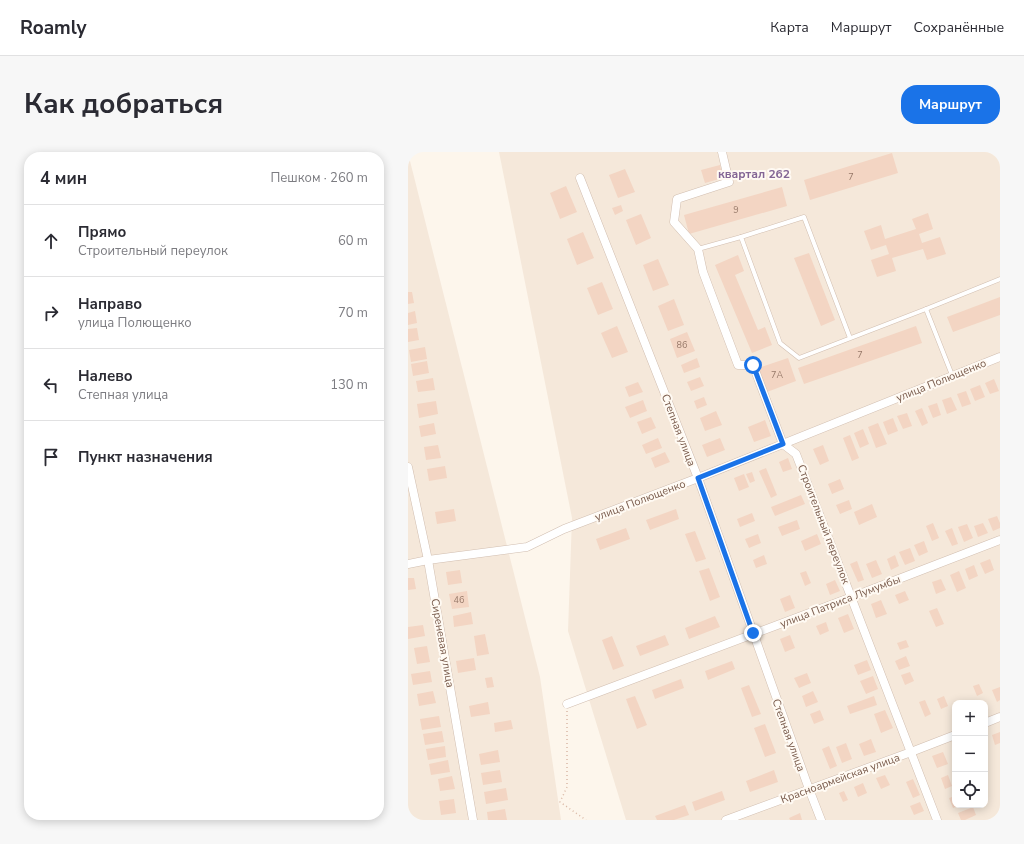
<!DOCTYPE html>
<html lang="ru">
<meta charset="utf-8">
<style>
:root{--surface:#fff;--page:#f7f7f7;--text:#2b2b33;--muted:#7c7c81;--line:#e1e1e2;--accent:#1a73e8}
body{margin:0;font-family:"Nunito Sans",sans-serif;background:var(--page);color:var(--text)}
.controls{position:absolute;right:12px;bottom:12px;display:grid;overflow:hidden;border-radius:8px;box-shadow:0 2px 10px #0003}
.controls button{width:36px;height:36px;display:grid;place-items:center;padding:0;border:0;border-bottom:1px solid var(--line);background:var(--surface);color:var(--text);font:20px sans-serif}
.stop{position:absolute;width:12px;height:12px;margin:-9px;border:3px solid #1a73e8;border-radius:50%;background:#fff}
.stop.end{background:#1a73e8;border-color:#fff;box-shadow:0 1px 4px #0008}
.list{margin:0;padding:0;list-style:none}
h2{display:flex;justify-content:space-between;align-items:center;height:52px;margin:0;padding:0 16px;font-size:17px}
h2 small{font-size:13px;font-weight:400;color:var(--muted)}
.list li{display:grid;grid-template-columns:26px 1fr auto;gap:12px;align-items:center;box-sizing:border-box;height:72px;padding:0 16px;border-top:1px solid var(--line)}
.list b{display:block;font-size:15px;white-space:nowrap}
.list p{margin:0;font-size:13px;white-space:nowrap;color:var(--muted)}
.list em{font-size:13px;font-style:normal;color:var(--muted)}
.icon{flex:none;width:22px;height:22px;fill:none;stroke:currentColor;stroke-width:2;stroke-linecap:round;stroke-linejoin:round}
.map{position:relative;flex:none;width:592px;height:668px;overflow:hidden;border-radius:16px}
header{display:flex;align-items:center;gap:24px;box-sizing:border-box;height:56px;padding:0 20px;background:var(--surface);border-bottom:1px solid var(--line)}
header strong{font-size:19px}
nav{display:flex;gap:22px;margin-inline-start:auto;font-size:14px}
.intro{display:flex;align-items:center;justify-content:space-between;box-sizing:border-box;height:96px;padding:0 24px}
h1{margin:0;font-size:28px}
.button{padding:10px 18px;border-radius:16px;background:var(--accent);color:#fff;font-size:14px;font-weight:700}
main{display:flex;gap:24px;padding:0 24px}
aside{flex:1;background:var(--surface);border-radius:16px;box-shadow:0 2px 10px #0003}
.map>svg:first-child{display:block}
.residential{fill:#f5e8da;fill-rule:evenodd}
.building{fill:#f3d5c3}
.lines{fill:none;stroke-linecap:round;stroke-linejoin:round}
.lane-casing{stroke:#d1beb0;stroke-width:5}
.street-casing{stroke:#d1beb0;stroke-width:9}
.path{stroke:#d9b8a5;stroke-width:1.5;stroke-dasharray:1 3;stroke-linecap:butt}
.lane{stroke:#fff;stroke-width:4}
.street{stroke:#fff;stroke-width:8}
.route{stroke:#1a73e8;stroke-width:5}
.labels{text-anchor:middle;stroke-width:4;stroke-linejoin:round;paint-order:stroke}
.number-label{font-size:9px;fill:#987a6a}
.street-label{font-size:11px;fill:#7a5c4d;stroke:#fffaf3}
.neighbourhood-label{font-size:12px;font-weight:bold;fill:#846695;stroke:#fffaf3}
</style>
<header>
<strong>Roamly</strong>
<nav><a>Карта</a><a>Маршрут</a><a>Сохранённые</a></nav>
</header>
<div class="intro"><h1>Как добраться</h1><a class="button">Маршрут</a></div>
<main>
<aside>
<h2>4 мин<small>Пешком · 260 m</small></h2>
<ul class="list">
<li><svg class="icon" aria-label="ahead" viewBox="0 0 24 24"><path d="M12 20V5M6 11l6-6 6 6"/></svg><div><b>Прямо</b><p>Строительный переулок</p></div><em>60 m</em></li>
<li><svg class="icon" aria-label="right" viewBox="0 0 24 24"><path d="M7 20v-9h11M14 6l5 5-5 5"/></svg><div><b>Направо</b><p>улица Полющенко</p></div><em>70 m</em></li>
<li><svg class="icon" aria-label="left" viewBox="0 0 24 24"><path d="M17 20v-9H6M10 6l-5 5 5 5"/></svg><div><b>Налево</b><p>Степная улица</p></div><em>130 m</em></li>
<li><svg class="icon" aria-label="arrive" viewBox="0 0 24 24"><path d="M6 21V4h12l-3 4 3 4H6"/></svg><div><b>Пункт назначения</b></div></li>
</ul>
</aside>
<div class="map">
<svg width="592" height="668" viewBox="0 0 592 668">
<rect width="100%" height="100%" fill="#fdf6ec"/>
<g class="residential">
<path d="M91,0H592V668H218L160,479L164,366ZM547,551H577V653H547Z"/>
<path d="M0,1L132,525L153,668H0Z"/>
</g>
<g class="building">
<path d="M484,1L490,21L402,48L396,28Z"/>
<path d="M312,13L315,26L297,31L293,18Z"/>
<path d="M217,17L227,40L210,46L201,23Z"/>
<path d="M158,34L169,60L152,67L142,41Z"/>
<path d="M374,35L379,54L281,82L276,63Z"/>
<path d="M213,53L215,59L207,63L204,56Z"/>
<path d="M520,61L525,77L511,82L514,91L532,85L538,102L519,108L515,97L484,106L488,119L469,125L463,108L481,102L478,93L463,98L456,79L473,73L477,87L508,77L504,67Z"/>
<path d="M233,62L243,86L228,93L218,68Z"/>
<path d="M175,80L186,106L169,113L159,87Z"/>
<path d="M401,101L427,168L413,174L386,106Z"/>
<path d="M330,103L336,119L327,123L350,178L357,175L364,193L344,201L307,113Z"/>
<path d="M250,107L261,133L245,139L235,113Z"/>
<path d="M194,130L205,157L190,163L179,136Z"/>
<path d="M0,140H4L6,151L0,152Z"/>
<path d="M592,145V163L545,180L539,165Z"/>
<path d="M266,147L276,173L260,179L250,154Z"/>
<path d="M7,159L9,171L0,173V161Z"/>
<path d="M209,174L220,200L204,206L193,181Z"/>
<path d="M508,174L514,191L396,232L390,216Z"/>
<path d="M9,176L11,188L0,190V177Z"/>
<path d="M279,180L287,199L269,206L262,187Z"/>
<path d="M17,195L19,207L3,210L1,198Z"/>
<path d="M289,206L292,215L276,221L273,213Z"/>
<path d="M380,206L388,229L359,240L350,216Z"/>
<path d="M19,209L21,221L5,224L3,212Z"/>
<path d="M292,225L296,234L283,239L279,230Z"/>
<path d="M25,226L27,238L10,240L8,229Z"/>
<path d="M586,227L591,239L582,242L577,231Z"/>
<path d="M230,230L235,240L221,245L217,235Z"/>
<path d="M572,233L577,245L567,249L562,237Z"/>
<path d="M558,239L563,252L554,255L549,242Z"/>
<path d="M296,245L299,253L289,257L286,249Z"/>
<path d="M543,245L549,258L539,262L534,248Z"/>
<path d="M235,248L239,259L222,266L217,255Z"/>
<path d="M28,249L30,262L11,266L9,252Z"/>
<path d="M529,251L533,263L525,266L520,254Z"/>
<path d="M514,256L520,271L514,274L507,259Z"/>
<path d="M308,259L314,273L297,279L292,266Z"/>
<path d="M499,261L504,274L495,277L489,264Z"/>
<path d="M243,265L248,276L234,282L229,270Z"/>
<path d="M485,266L490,279L480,283L475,270Z"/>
<path d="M357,268L363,284L346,290L340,275Z"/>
<path d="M26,271L28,282L13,285L11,274Z"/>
<path d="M470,271L479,292L468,296L460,275Z"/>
<path d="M455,277L461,292L452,296L446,281Z"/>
<path d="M442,283L451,306L444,309L435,286Z"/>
<path d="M250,286L254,296L238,302L234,293Z"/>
<path d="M312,286L317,298L299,305L294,293Z"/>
<path d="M30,293L33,306L18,308L16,295Z"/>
<path d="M415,293L421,309L412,313L405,297Z"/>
<path d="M257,300L262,310L247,316L243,306Z"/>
<path d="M380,306L384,317L375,320L371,310Z"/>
<path d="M37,314L39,326L21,329L19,317Z"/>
<path d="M358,316L369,343L363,346L351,319Z"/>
<path d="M344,320L347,329L342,331L338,322Z"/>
<path d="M336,322L341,335L331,339L326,326Z"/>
<path d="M432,327L436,337L424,342L420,332Z"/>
<path d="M393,343L397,352L367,364L363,355Z"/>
<path d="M441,348L444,357L432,362L428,353Z"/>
<path d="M464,352L469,365L451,373L446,360Z"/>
<path d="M46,357L48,369L29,372L27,360Z"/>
<path d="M268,357L271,367L242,378L238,368Z"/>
<path d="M344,361L347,369L332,375L329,367Z"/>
<path d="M589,364L592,371V376L585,379L580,367Z"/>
<path d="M389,368L392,377L374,384L370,375Z"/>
<path d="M525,371L531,386L524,389L518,374Z"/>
<path d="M575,371L580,381L570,385L566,374Z"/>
<path d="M559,372L565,386L556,390L550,375Z"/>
<path d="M218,376L222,387L192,398L188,387Z"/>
<path d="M544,376L550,392L544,394L537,379Z"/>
<path d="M287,379L298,407L288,410L277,382Z"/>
<path d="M350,382L353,391L341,396L337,387Z"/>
<path d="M409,382L413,392L397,399L393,389Z"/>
<path d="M516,389L520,400L511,404L506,393Z"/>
<path d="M502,396L507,409L497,413L491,400Z"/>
<path d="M356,403L359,412L348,416L345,408Z"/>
<path d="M487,403L491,414L483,418L479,407Z"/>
<path d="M582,407L586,418L577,422L572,411Z"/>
<path d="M468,408L474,422L464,426L458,412Z"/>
<path d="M449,409L456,428L450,430L442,412Z"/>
<path d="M566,413L570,424L561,428L557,417Z"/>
<path d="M301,416L312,445L302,449L291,419Z"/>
<path d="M52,418L54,431L40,433L38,420Z"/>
<path d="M398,419L403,431L397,434L392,421Z"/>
<path d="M551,419L558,436L549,440L542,423Z"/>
<path d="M0,426H6L8,437L0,438Z"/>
<path d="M533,427L538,438L528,442L524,430Z"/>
<path d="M427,428L432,439L422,443L418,432Z"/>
<path d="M59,439L61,455L44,457L41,442Z"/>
<path d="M497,439L501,448L491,452L487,443Z"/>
<path d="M382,443L387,456L377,460L372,447Z"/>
<path d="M473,448L479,462L468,466L463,452Z"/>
<path d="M529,456L536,472L528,475L521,459Z"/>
<path d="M63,460L65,472L46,475L45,464Z"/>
<path d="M440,462L446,477L436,481L430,466Z"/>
<path d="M307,464L312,475L281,487L277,476Z"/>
<path d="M418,470L421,479L412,483L408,474Z"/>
<path d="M15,473L17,484L0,487V475Z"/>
<path d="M77,482L81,502L69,504L66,484Z"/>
<path d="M257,483L261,493L232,504L228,494Z"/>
<path d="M382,483L387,496L377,500L372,487Z"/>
<path d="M204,484L216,514L205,518L194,488Z"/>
<path d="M498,488L501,495L492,498L489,491Z"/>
<path d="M19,494L22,510L9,512L6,496Z"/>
<path d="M498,504L502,514L491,518L487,509Z"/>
<path d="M66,506L68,518L50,521L48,509Z"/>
<path d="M459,508L463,518L450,523L446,513Z"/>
<path d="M324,509L327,517L300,528L297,519Z"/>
<path d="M22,519L24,530L5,533L3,522Z"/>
<path d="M502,520L506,529L497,533L493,523Z"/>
<path d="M399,521L403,531L391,536L386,526Z"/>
<path d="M465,524L470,537L458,542L452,529Z"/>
<path d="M84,525L86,535L79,536L77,526Z"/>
<path d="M273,527L276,536L247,547L244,538Z"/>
<path d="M571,532L575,541L569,544L565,534Z"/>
<path d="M341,533L353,562L344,565L333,536Z"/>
<path d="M592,535V548L589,550L584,538Z"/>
<path d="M25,539L28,551L11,554L9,542Z"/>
<path d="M405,539L410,550L398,555L394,544Z"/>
<path d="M227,544L239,573L229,577L218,547Z"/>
<path d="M466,544L469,553L442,562L439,554Z"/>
<path d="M536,544L540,554L533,557L529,547Z"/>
<path d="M517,548L523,562L517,565L511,550Z"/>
<path d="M80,550L82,562L63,565L61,554Z"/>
<path d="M412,558L416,568L406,572L402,562Z"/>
<path d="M477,558L485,576L473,581L466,562Z"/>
<path d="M31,564L33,575L14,578L12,567Z"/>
<path d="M103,568L105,577L87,580L86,571Z"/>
<path d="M357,572L368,601L357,605L346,576Z"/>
<path d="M34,579L36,590L17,593L15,582Z"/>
<path d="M592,580V591L587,593L584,583Z"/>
<path d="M463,587L468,600L456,604L451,592Z"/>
<path d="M438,591L444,607L434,611L428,595Z"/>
<path d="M37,594L38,605L20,608L18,597Z"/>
<path d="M421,594L429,614L422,617L414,597Z"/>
<path d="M90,598L92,610L73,613L71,602Z"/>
<path d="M535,600L540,612L529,616L524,604Z"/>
<path d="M40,608L42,620L23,623L21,612Z"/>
<path d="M92,618L94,630L75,633L73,621Z"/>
<path d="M366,618L370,630L342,640L338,629Z"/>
<path d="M477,623L482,633L473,637L468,626Z"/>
<path d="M540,623L544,634L537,637L533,626Z"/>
<path d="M44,624L47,637L32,639L30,627Z"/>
<path d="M505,627L512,643L505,646L498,630Z"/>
<path d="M455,631L459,641L450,645L446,635Z"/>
<path d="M98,636L100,648L78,652L76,640Z"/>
<path d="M314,639L317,648L287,659L284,650Z"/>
<path d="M436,639L440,648L435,650L431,641Z"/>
<path d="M547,644V653H552L545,656L541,646Z"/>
<path d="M46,647L48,661L33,663L31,649Z"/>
<path d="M512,650L516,659L506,663L502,654Z"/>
<path d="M277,653L281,663L266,668H249L247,664Z"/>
<path d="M565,655L568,663L557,668H553L550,661Z"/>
<path d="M97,657L99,668H80L79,660Z"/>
<path d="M392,661L394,668H382L381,666Z"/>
</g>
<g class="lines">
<g class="lane-casing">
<g id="lane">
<path d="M290,97L333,85"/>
<path d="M518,157L592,127"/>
<path d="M442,186L396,65L333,85L372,191L391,206L518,157L544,223"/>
</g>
</g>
<g class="street-casing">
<g id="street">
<path d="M314,0L321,30L269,47L266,70L290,97L295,120L330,213H345L375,292L388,302L529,668"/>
<path d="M172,26L290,326L401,637L413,668"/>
<path d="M0,315L20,408L65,668"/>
<path d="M0,412L20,408L119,395L156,377L290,326L592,205"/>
<path d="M159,552L444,445L592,388"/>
<path d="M577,571L592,565"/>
<path d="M318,668L503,600L547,583"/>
</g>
</g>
<path class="path" d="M159,559V635L152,650L178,668"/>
<use href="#lane" class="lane"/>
<use href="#street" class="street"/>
</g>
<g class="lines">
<path class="route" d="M345,213L375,292L290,326L345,481"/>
</g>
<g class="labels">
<g class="number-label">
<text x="443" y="28">7</text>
<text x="328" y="61">9</text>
<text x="274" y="196">86</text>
<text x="452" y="206">7</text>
<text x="369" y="226">7А</text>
<text x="51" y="451">46</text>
</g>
<g class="street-label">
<text transform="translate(533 228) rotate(-22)" y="4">улица Полющенко</text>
<text transform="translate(271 278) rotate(69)" y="4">Степная улица</text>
<text transform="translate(232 348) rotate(-21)" y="4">улица Полющенко</text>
<text transform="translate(416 372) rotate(69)" y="4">Строительный переулок</text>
<text transform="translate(432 449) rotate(-21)" y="4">улица Патриса Лумумбы</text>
<text transform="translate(35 491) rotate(80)" y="4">Сиреневая улица</text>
<text transform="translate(381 583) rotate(70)" y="4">Степная улица</text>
<text transform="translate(432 626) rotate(-20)" y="4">Красноармейская улица</text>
</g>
<g class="neighbourhood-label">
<text x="346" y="26">квартал 262</text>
</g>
</g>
</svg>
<div class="controls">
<button>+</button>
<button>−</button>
<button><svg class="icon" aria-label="locate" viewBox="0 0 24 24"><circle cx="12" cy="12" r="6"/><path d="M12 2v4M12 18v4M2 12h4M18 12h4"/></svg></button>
</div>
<div class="stop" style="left:345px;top:213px"></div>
<div class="stop end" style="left:345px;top:481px"></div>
</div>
</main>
